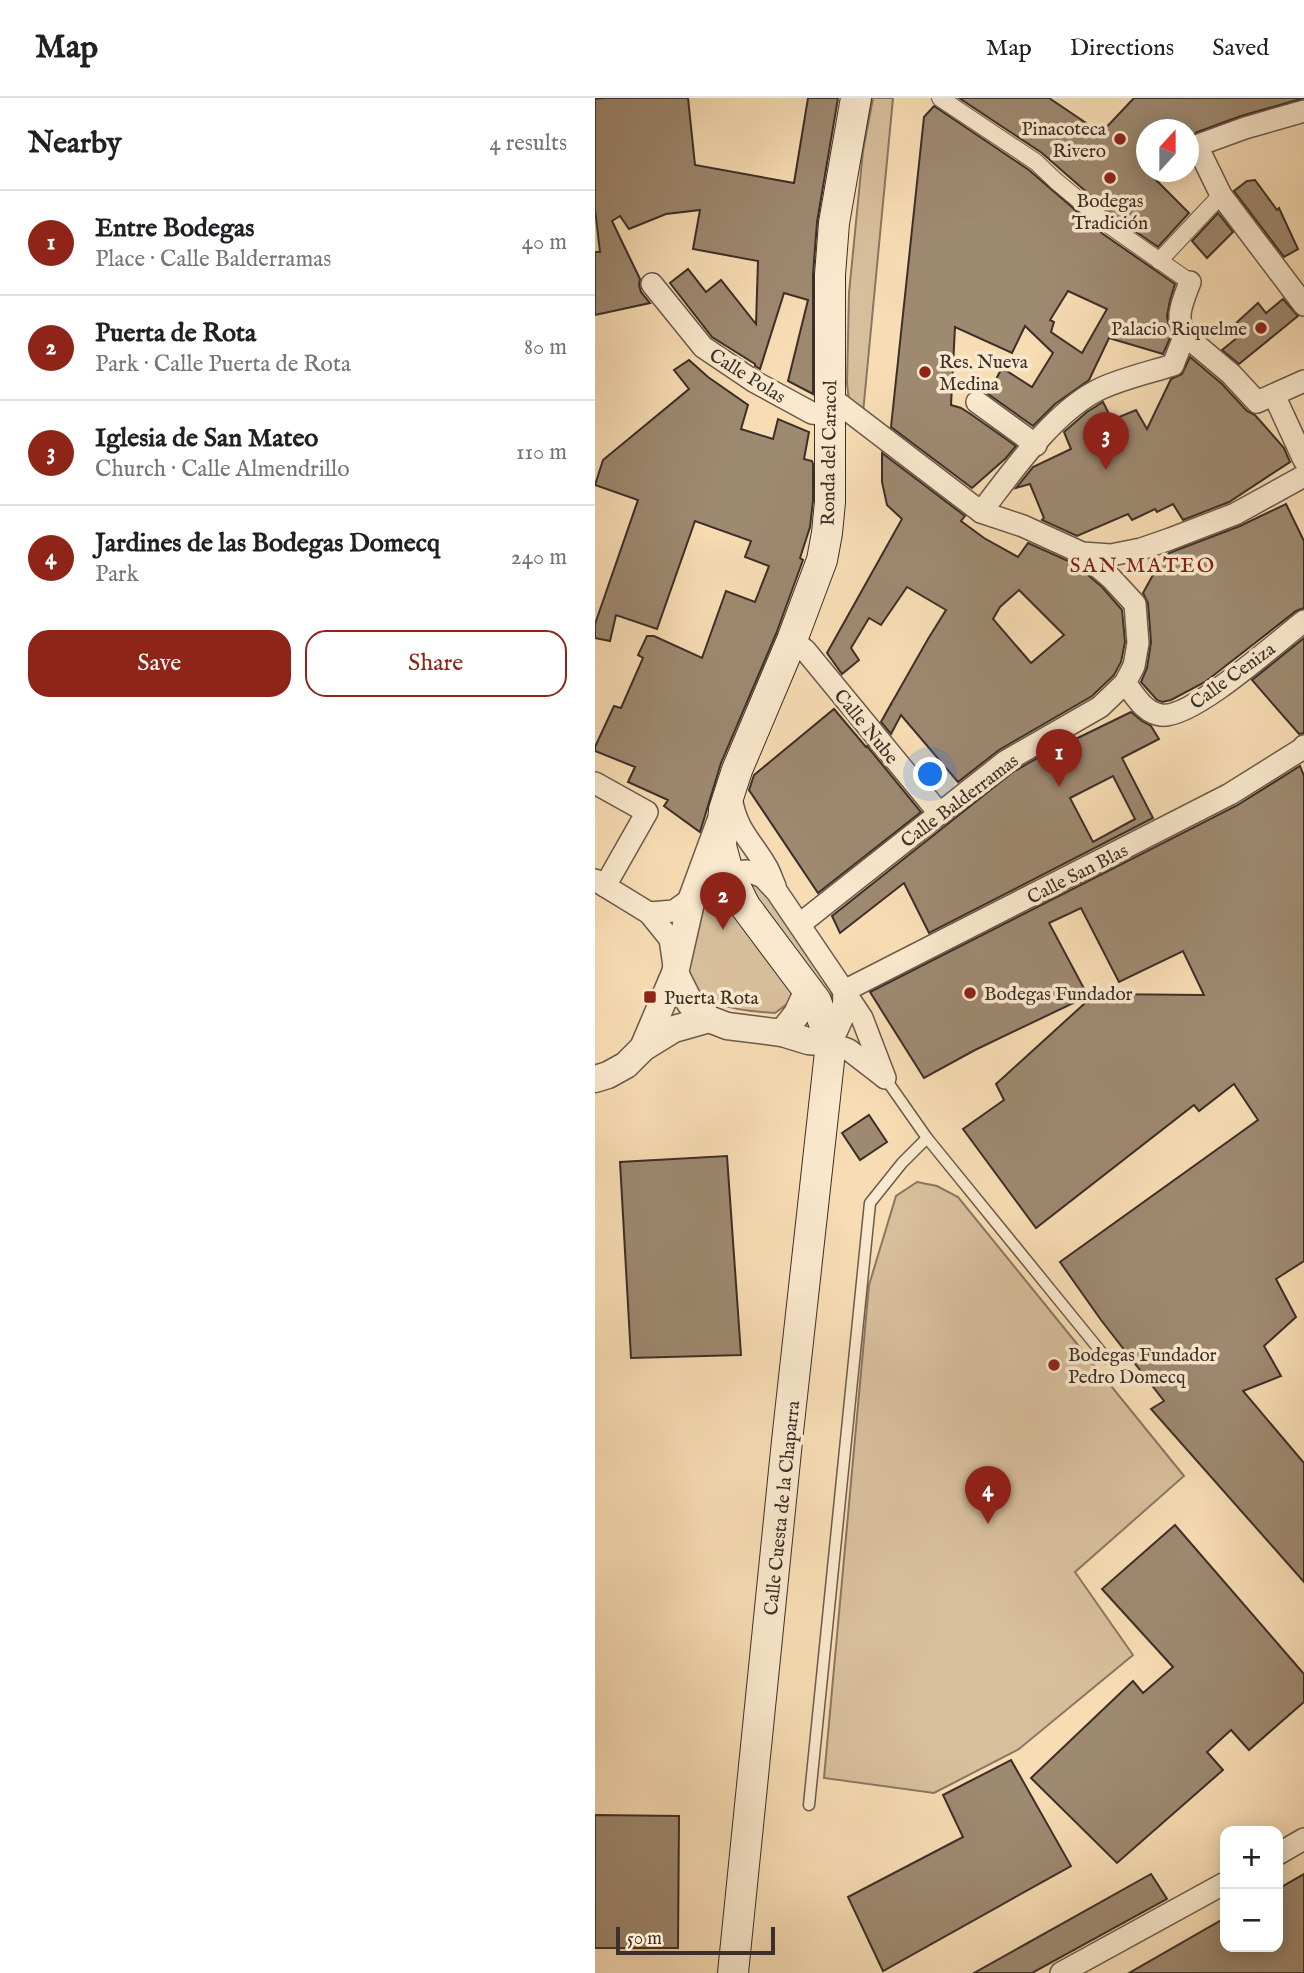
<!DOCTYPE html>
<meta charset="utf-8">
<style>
:root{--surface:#fff;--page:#f6f6f6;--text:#202124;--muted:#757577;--line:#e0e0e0;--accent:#8f2418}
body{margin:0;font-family:"IM FELL English",serif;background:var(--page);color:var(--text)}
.controls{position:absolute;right:21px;bottom:21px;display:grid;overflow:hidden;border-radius:14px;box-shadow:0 4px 18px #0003}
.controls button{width:63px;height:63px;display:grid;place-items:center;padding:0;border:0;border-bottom:2px solid var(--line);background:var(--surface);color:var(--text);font:35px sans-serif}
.compass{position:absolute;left:541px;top:21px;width:63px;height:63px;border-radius:50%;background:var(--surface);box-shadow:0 4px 18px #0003;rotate:21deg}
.scale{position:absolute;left:21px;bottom:18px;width:159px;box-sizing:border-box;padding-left:7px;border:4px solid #3c2e28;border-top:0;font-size:19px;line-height:24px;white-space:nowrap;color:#3c2e28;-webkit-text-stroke:5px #fae9ce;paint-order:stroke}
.you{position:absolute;left:336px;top:677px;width:24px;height:24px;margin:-18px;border:5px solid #fff;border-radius:50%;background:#1a73e8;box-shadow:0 0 0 10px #1a73e833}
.badge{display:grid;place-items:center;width:46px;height:46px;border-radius:50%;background:var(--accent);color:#fff;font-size:23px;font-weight:700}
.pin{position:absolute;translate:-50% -58px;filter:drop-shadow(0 2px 4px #0008)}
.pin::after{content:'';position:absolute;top:37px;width:24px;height:21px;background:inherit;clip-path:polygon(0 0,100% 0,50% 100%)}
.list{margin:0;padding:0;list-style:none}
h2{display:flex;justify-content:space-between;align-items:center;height:91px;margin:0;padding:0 28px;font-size:30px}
h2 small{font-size:23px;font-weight:400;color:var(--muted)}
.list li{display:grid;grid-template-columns:46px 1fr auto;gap:21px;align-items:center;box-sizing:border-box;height:105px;padding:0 28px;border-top:2px solid var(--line)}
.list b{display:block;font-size:26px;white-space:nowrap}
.list p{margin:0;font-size:23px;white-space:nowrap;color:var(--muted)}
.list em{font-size:23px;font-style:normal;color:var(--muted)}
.actions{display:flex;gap:14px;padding:21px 28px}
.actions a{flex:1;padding:16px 0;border:2px solid var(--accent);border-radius:21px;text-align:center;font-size:24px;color:var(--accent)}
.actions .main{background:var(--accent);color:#fff}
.map{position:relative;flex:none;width:709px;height:1875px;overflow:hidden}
header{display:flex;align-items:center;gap:42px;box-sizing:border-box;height:98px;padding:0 35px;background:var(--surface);border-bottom:2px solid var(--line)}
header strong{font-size:33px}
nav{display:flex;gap:38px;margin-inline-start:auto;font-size:24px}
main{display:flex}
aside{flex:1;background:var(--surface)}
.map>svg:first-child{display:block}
.green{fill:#d8bf9c;stroke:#8a7662;stroke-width:2}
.building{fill:#9e8971;stroke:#3c2e28;stroke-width:2;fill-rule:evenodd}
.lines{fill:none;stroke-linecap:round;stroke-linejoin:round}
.service-casing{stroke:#6b5a4b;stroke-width:13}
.pedestrian-casing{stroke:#6b5a4b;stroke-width:18}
.minor-casing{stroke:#6b5a4b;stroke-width:24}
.tertiary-casing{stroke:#6b5a4b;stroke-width:29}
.secondary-casing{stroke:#3c2e28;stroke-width:32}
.service{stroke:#fae9ce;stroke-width:10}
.pedestrian{stroke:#fae9ce;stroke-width:16}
.minor{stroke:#fae9ce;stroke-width:21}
.tertiary{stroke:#fae9ce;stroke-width:26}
.secondary{stroke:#fae9ce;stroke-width:30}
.poi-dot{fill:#8f2418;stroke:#fae9ce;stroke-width:2.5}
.labels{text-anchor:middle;stroke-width:7;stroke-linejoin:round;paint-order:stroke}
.poi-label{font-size:19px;fill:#3c2e28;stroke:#fae9ce;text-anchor:start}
.street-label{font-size:19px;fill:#3c2e28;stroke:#fae9ce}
.neighbourhood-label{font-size:21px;letter-spacing:2px;fill:#7a1f14;stroke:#fae9ce}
</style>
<header>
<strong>Map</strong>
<nav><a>Map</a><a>Directions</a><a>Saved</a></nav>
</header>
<main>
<aside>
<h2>Nearby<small>4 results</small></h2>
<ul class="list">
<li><span class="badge">1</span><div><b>Entre Bodegas</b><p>Place · Calle Balderramas</p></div><em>40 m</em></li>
<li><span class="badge">2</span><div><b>Puerta de Rota</b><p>Park · Calle Puerta de Rota</p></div><em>80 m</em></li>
<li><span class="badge">3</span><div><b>Iglesia de San Mateo</b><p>Church · Calle Almendrillo</p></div><em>110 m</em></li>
<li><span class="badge">4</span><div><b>Jardines de las Bodegas Domecq</b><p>Park</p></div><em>240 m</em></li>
</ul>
<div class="actions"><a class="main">Save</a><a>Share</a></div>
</aside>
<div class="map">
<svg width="709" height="1875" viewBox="0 0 709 1875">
<rect width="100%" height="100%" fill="#f8ddb4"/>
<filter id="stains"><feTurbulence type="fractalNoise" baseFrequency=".00286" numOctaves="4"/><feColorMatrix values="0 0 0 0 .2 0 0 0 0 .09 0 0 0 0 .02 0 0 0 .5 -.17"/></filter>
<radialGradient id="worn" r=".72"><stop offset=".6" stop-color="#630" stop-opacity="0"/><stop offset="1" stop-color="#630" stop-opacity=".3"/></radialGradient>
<g class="green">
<path d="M278,0H298L268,315L254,302L252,286L254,195L268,53Z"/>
<path d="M152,780L163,785L236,888L237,903L154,788Z"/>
<path d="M127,792L198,894L192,906L180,915C146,913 91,909 92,864C93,851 107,816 112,801Z"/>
<path d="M322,1084L342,1088L363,1099L589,1378L480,1474L538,1557L424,1651L339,1695L229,1680L274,1187L301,1098Z"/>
</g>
<g class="building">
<path d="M9,0H93L100,67L199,85L213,0H243L222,124L218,177V296L193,283L213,202L189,195L165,271L160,268V266L117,239L75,185L93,171L111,194L126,182L161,226L163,163L98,151L105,112L71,116L34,131L25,118L17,123L45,181L44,187L46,194L55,205L0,217V154H5L0,111V1Z"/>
<path d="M364,0H454L506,35L539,0H709L646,18L602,34L593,42V32H551V74H568L561,82L594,115L563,149L521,120L447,55Z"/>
<path d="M339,8L434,72L508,136L580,186L575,202L572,218L576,238L568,256L514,240L494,282L460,306L438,328L393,296L407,270L437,289L458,255L430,228L417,255L360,229L356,307L366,310L374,315L421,348L411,360L377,390L296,329L329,19ZM473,193L512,211L487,255L456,234L459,224L455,222Z"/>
<path d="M660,82L682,112L684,110L703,151L689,159L639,93L652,83Z"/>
<path d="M623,115L638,134L612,160L597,143Z"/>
<path d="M688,201L703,218L644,266L627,252L648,235L640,226L663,205L671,215Z"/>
<path d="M595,259L627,286L652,313L660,317L689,350L695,364L634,404L588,422L578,406L562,414L560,411L537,422L533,416L482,438L447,422L449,420L435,386L421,390L438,369L476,351L469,334L492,314L508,304L517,322L541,312L552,331L576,281L587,276Z"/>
<path d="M94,262L113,279L153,307L146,331L178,341L183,321L214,334L209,361L217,363L218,366V403L215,429L205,460L208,462L181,536L126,665L105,734L69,708L73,702L33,684L40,669L0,653V649L19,608L26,610L48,560L43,557L52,538H59L107,560L131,493L160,504L174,468L150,459L156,443L100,423L62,531L21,517L15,543L0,540V526L43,402L0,387L8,362L94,291L79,272Z"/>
<path d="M287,355L370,418L366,423L389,440L423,459L433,445L480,466L507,489L527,512L530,544L526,564L519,577L497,598L404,652L363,684L306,617L296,636L286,624L296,606L297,607L296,606L333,541L351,512L312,489L286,527L274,520L256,550L264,562L247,576L232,555L307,421L292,407L287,384ZM424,492L469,537L436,565L398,521L405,509Z"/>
<path d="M691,406L709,443V510L701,513L610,584L576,602L567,604L562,602L546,584L552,570L556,544L553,505L548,495L559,475L574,455L645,428Z"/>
<path d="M709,540V635L704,636L657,582Z"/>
<path d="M239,611L271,649L272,648L326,714L223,795L154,692L159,677Z"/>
<path d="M536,614L547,623L556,628L564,641L527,660L558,720L334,835L309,785L245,835L237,818L418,674L458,651L456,653ZM518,678L540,721L498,744L475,700Z"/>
<path d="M705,668L709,678V1163L681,1181L701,1219L669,1248L686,1278L648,1293L709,1365V1484L556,1311L569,1303L506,1222L465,1164L663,1022L639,986L604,1013L599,1007L441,1130L368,1031L409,1002L401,986L500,896L609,897L588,853L524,884L486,810L454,825L493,898L380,952L329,980L275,894L641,708Z"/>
<path d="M274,1017L292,1044L265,1062L247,1035Z"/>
<path d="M132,1058L146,1257L36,1260L25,1064Z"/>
<path d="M580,1427L709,1576V1604L654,1652L636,1632L612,1654L628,1672L522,1765L436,1680L538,1583L548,1595L578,1569L507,1491Z"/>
<path d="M416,1662L476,1768L288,1873L253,1799L368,1739L348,1697Z"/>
<path d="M0,1717L84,1718L83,1850H0Z"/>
<path d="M556,1776L572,1801L437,1875H379Z"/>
<path d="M709,1776V1875H534L630,1820V1849H683V1791Z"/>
</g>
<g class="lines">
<g class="service-casing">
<g id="service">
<path d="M290,980L332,1040L511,1260"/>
<path d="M214,1707L275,1105L307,1065L332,1040"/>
</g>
</g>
<g class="pedestrian-casing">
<g id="pedestrian">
<path d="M345,0L441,64L461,83L515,128L595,184"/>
<path d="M564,163L626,97"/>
</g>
</g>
<g class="minor-casing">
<g id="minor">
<path d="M709,13L650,30L606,46L604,52L626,97L709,207"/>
<path d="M595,184C588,203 578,222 592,239L636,276L662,304L709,283"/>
<path d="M57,186L108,249L160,284L217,315L234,317"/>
<path d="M679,297L709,362"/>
<path d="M234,298L386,414L428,428L487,455L516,457L546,451L575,441L640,416L709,378"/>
<path d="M382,304L441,347"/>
<path d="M386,414C417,374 456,317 501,293C521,282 556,274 578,267L587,244L592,239"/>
<path d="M197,542L210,552L345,716"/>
<path d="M530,585C540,597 549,615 566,617C596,622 683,543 709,523"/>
<path d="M0,685L52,714L10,788"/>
<path d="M136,700C142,733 155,741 171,768C175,774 177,782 180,788"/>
<path d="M0,782L54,815L75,841L79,868"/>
<path d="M54,815L79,813L97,800L115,784L133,774L152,773L168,779L182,794L249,893L248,919L236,945L254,952L289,979"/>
<path d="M205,826L411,663L505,609L530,585L539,568L543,545L540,506L516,480L487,455"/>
<path d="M290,980L267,920L249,893L635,696L707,651L709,648"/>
<path d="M683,1756L709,1741"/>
<path d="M466,1875L630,1785"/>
</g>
</g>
<g class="tertiary-casing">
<g id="tertiary">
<path d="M80,875L95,905L114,921L132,928L187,935L213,943L236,945"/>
<path d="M187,935L202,916L213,892"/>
<path d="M48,950L80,875L97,800L125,724"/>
<path d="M0,981L13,977L31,967L48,950L79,931L114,921"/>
</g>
</g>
<g class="secondary-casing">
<path id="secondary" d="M138,1875L192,1343L236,945L221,903L150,808L133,774L126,748L129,712L142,672L197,542L227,462L232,435L235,404V177L239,125L261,0"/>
</g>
<use href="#service" class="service"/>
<use href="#pedestrian" class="pedestrian"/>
<use href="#minor" class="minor"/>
<use href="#tertiary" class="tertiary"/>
<use href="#secondary" class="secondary"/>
</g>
<g class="poi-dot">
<circle cx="525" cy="41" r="7"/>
<circle cx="515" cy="80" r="7"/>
<circle cx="666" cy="230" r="7"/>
<circle cx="330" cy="274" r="7"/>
<circle cx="375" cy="895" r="7"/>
<rect x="48" y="892" width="14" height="14" rx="3.5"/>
<circle cx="459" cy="1267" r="7"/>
</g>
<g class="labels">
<g class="poi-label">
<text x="511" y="37" text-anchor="end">Pinacoteca<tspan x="511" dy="22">Rivero</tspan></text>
<text x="515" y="109" text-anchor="middle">Bodegas<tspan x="515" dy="22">Tradición</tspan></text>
<text x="652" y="237" text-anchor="end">Palacio Riquelme</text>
<text x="344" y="270">Res. Nueva<tspan x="344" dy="22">Medina</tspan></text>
<text x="389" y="902">Bodegas Fundador</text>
<text x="69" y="906">Puerta Rota</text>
<text x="473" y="1263">Bodegas Fundador<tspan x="473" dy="22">Pedro Domecq</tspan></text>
</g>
<g class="street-label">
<text transform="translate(153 277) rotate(32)" y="7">Calle Polas</text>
<text transform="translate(233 355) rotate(-89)" y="7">Ronda del Caracol</text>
<text transform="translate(637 577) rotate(-36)" y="7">Calle Ceniza</text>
<text transform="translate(272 628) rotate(51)" y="7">Calle Nube</text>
<text transform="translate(364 702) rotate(-37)" y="7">Calle Balderramas</text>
<text transform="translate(482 775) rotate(-27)" y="7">Calle San Blas</text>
<text transform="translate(186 1410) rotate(-84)" y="7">Calle Cuesta de la Chaparra</text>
</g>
<g class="neighbourhood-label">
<text x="548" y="474">SAN MATEO</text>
</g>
</g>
<rect width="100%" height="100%" filter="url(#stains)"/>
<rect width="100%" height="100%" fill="url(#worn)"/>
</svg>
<div class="controls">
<button>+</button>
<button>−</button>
</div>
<svg class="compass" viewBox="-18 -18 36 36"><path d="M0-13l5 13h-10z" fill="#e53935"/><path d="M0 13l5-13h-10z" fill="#757577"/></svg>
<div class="scale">50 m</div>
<div class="you"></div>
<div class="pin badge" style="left:464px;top:689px">1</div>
<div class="pin badge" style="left:128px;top:832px">2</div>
<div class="pin badge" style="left:511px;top:372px">3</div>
<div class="pin badge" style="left:393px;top:1426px">4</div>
</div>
</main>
